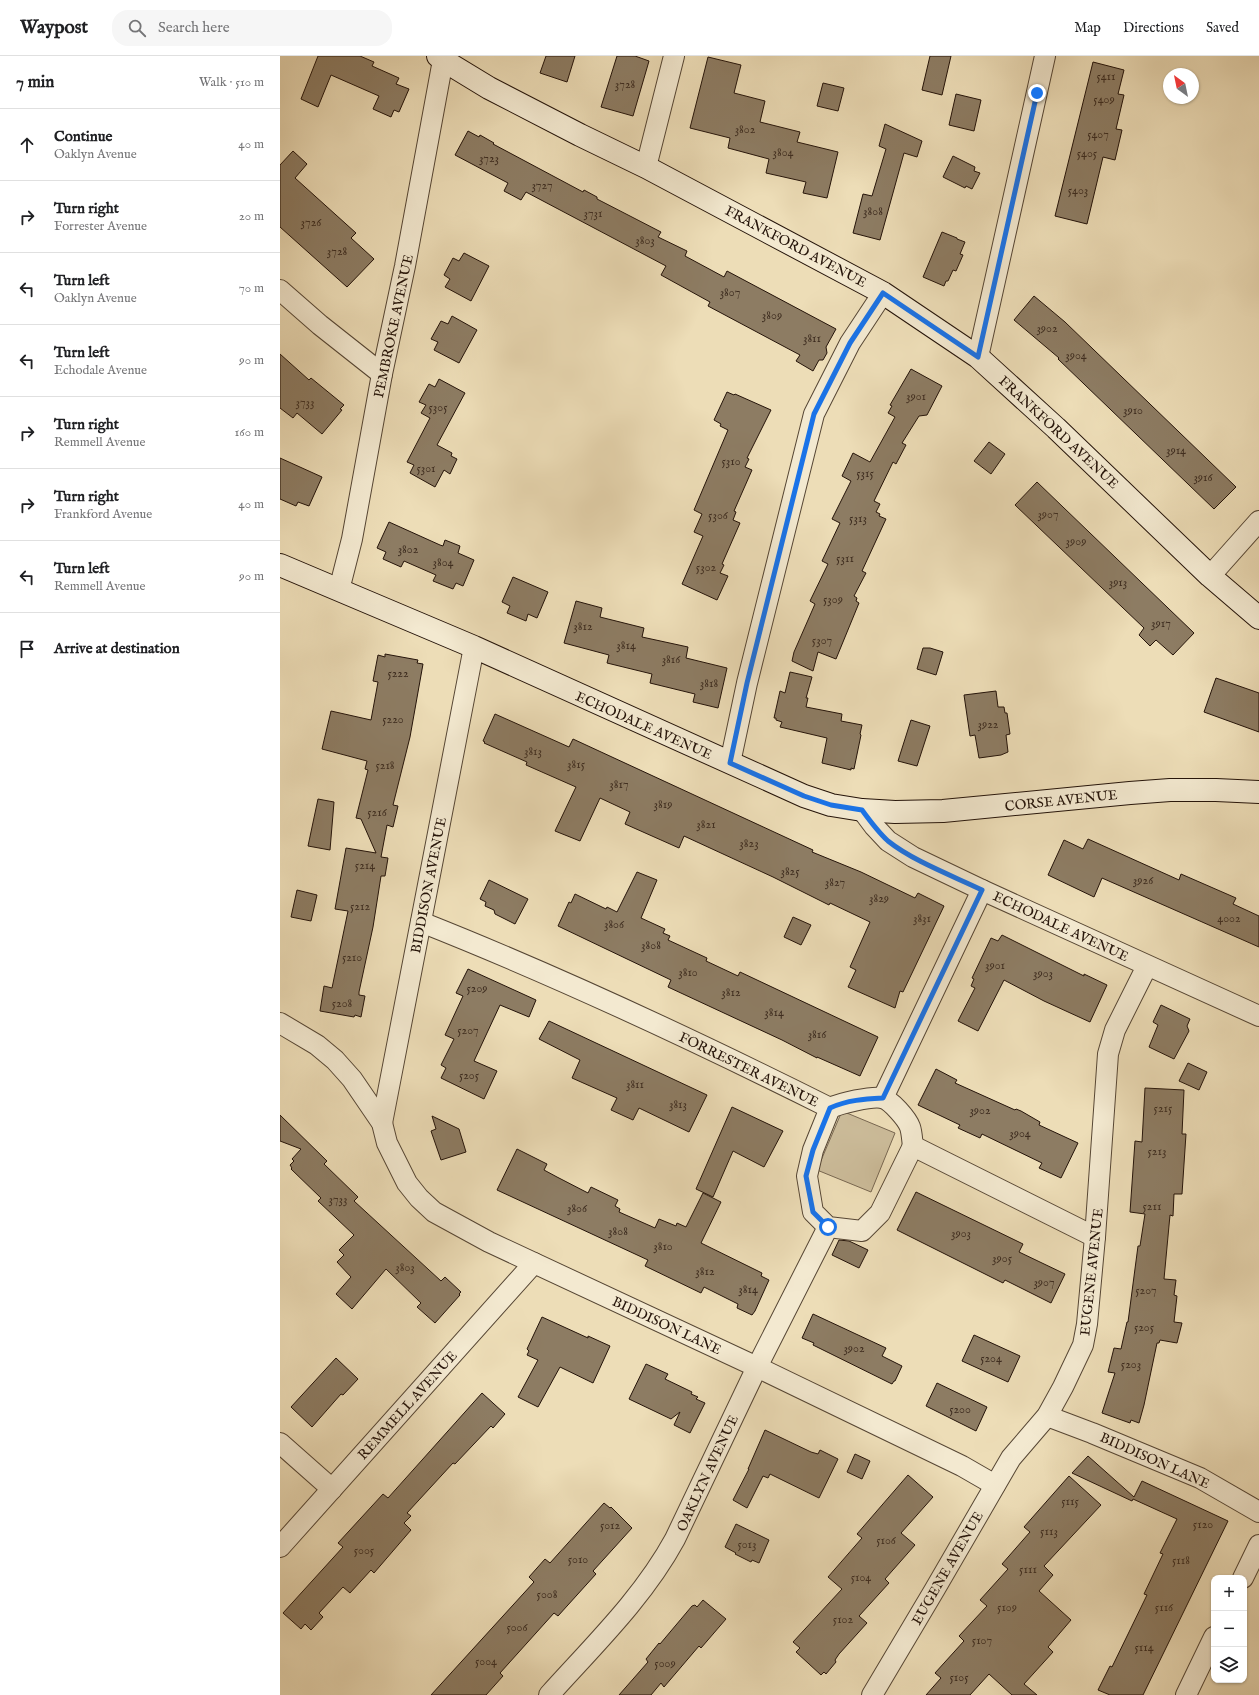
<!DOCTYPE html>
<meta charset="utf-8">
<style>
:root{--surface:#fff;--page:#f6f6f6;--text:#202124;--muted:#757577;--line:#e0e0e0}
body{margin:0;font-family:"IM FELL English",serif;background:var(--page);color:var(--text)}
.controls{position:absolute;right:12px;bottom:12px;display:grid;overflow:hidden;border-radius:8px;box-shadow:0 1px 3px #0004}
.controls button{width:36px;height:36px;display:grid;place-items:center;padding:0;border:0;border-bottom:1px solid var(--line);background:var(--surface);color:var(--text);font:20px sans-serif}
.compass{position:absolute;left:883px;top:12px;width:36px;height:36px;border-radius:50%;background:var(--surface);box-shadow:0 1px 3px #0004;rotate:327deg}
.stop{position:absolute;width:12px;height:12px;margin:-9px;border:3px solid #1a73e8;border-radius:50%;background:#fff}
.stop.end{background:#1a73e8;border-color:#fff;box-shadow:0 1px 4px #0008}
.list{margin:0;padding:0;list-style:none}
h2{display:flex;justify-content:space-between;align-items:center;height:52px;margin:0;padding:0 16px;font-size:17px}
h2 small{font-size:13px;font-weight:400;color:var(--muted)}
.list li{display:grid;grid-template-columns:26px 1fr auto;gap:12px;align-items:center;box-sizing:border-box;height:72px;padding:0 16px;border-top:1px solid var(--line)}
.list b{display:block;font-size:15px;white-space:nowrap}
.list p{margin:0;font-size:13px;white-space:nowrap;color:var(--muted)}
.list em{font-size:13px;font-style:normal;color:var(--muted)}
.icon{flex:none;width:22px;height:22px;fill:none;stroke:currentColor;stroke-width:2;stroke-linecap:round;stroke-linejoin:round}
.map{position:relative;flex:none;width:979px;height:1639px;overflow:hidden}
header{display:flex;align-items:center;gap:24px;box-sizing:border-box;height:56px;padding:0 20px;background:var(--surface);border-bottom:1px solid var(--line)}
header strong{font-size:19px}
nav{display:flex;gap:22px;margin-inline-start:auto;font-size:14px}
.search{width:280px;height:36px;background:var(--page);display:flex;align-items:center;gap:10px;box-sizing:border-box;padding:0 14px;border-radius:16px;color:var(--muted);font-size:15px}
main{display:flex}
aside{flex:1;background:var(--surface)}
.map>svg:first-child{display:block}
.green{fill:#cbbb99;stroke:#786751}
.building{fill:#8d7c63;stroke:#241309}
.lines{fill:none;stroke-linecap:round;stroke-linejoin:round}
.street-casing{stroke:#564634;stroke-width:22}
.secondary-casing{stroke:#241309;stroke-width:24}
.street{stroke:#f3e9d0;stroke-width:20}
.secondary{stroke:#f3e9d0;stroke-width:22}
.route{stroke:#1a73e8;stroke-width:5}
.labels{text-anchor:middle;stroke-width:3;stroke-linejoin:round;paint-order:stroke}
.number-label{font-size:12px;fill:#3e2d20}
.street-label{font-size:14px;fill:#241309;stroke:#f3e9d0}
</style>
<header>
<strong>Waypost</strong>
<div class="search"><svg class="icon" aria-label="search" viewBox="0 0 24 24"><circle cx="10" cy="10" r="6"/><path d="M15 15l6 6"/></svg>Search here</div>
<nav><a>Map</a><a>Directions</a><a>Saved</a></nav>
</header>
<main>
<aside>
<h2>7 min<small>Walk · 510 m</small></h2>
<ul class="list">
<li><svg class="icon" aria-label="ahead" viewBox="0 0 24 24"><path d="M12 20V5M6 11l6-6 6 6"/></svg><div><b>Continue</b><p>Oaklyn Avenue</p></div><em>40 m</em></li>
<li><svg class="icon" aria-label="right" viewBox="0 0 24 24"><path d="M7 20v-9h11M14 6l5 5-5 5"/></svg><div><b>Turn right</b><p>Forrester Avenue</p></div><em>20 m</em></li>
<li><svg class="icon" aria-label="left" viewBox="0 0 24 24"><path d="M17 20v-9H6M10 6l-5 5 5 5"/></svg><div><b>Turn left</b><p>Oaklyn Avenue</p></div><em>70 m</em></li>
<li><svg class="icon" aria-label="left" viewBox="0 0 24 24"><path d="M17 20v-9H6M10 6l-5 5 5 5"/></svg><div><b>Turn left</b><p>Echodale Avenue</p></div><em>90 m</em></li>
<li><svg class="icon" aria-label="right" viewBox="0 0 24 24"><path d="M7 20v-9h11M14 6l5 5-5 5"/></svg><div><b>Turn right</b><p>Remmell Avenue</p></div><em>160 m</em></li>
<li><svg class="icon" aria-label="right" viewBox="0 0 24 24"><path d="M7 20v-9h11M14 6l5 5-5 5"/></svg><div><b>Turn right</b><p>Frankford Avenue</p></div><em>40 m</em></li>
<li><svg class="icon" aria-label="left" viewBox="0 0 24 24"><path d="M17 20v-9H6M10 6l-5 5 5 5"/></svg><div><b>Turn left</b><p>Remmell Avenue</p></div><em>90 m</em></li>
<li><svg class="icon" aria-label="arrive" viewBox="0 0 24 24"><path d="M6 21V4h12l-3 4 3 4H6"/></svg><div><b>Arrive at destination</b></div></li>
</ul>
</aside>
<div class="map">
<svg width="979" height="1639" viewBox="0 0 979 1639">
<rect width="100%" height="100%" fill="#edddb7"/>
<filter id="stains"><feTurbulence type="fractalNoise" baseFrequency=".005" numOctaves="4"/><feColorMatrix values="0 0 0 0 .2 0 0 0 0 .09 0 0 0 0 .02 0 0 0 .5 -.17"/></filter>
<radialGradient id="worn" r=".72"><stop offset=".6" stop-color="#630" stop-opacity="0"/><stop offset="1" stop-color="#630" stop-opacity=".3"/></radialGradient>
<path class="green" d="M562,1055L615,1077L591,1136L537,1114Z"/>
<g class="building">
<path d="M38,0H80L94,6L92,10L119,22L116,28L129,33L119,56L114,54L111,61L93,53L99,40L51,19L38,51L21,43Z"/>
<path d="M266,0H295L287,26L260,17Z"/>
<path d="M337,0H355L369,5L353,60L321,51Z"/>
<path d="M650,0H671L662,39L642,34Z"/>
<path d="M428,1L461,9L454,37L485,45L480,66L520,76L517,86L558,96L547,142L523,137L526,126L486,117L489,103L448,92L450,82L410,72Z"/>
<path d="M813,6L844,14L838,38L844,39L836,73L842,74L835,104L823,101L807,168L775,160Z"/>
<path d="M543,27L564,32L558,55L537,50Z"/>
<path d="M676,38L701,44L694,75L669,69Z"/>
<path d="M605,68L642,85L637,101L624,97L600,184L573,177L583,138L592,140L606,93L599,90Z"/>
<path d="M188,75L199,81L200,79L214,87L213,88L303,136L304,134L317,141V143L381,176L378,181L407,195L405,200L444,221L447,215L556,273L546,291L547,297L543,304H539L533,315L516,305L520,299L428,250L430,246L381,219L386,210L246,136L241,144L224,135L228,127L175,99Z"/>
<path d="M13,95L27,108L15,122L76,177L71,182L94,203L67,231L0,171V109Z"/>
<path d="M673,100L695,111L694,115L700,117L692,133L686,130L685,132L663,121Z"/>
<path d="M662,176L677,182V183L685,186L680,198L683,199L676,215L673,214L668,225H666L664,230L643,221Z"/>
<path d="M184,197L209,210L191,245L165,231L170,223L164,219L173,202L179,205Z"/>
<path d="M754,240L785,266L956,431L934,453L778,303L779,302L734,264Z"/>
<path d="M172,260L197,274L179,307L154,294L158,286L151,283L161,265L168,268Z"/>
<path d="M0,298L29,324L31,322L64,349L60,353L62,354L42,378L17,357L13,362L0,352Z"/>
<path d="M631,313L662,330L647,359L639,360L622,387L626,389L616,408L613,406L594,445L600,448L596,456L600,458L599,460L606,463L582,515L586,517L574,540L577,542L576,545L579,547L556,603L538,596L533,615L512,605L514,596L535,548L530,545L548,508L542,505L560,467L552,463L571,425L562,420L573,397L590,406L615,361L608,357L612,350L610,349Z"/>
<path d="M159,323L185,337L157,389L172,397L171,400L177,403L170,418L164,414L155,431L130,417L134,409L127,406L150,362L141,357L146,349L139,346L149,328L155,331Z"/>
<path d="M447,336L454,339L455,338L491,354L467,402L469,403L465,411L472,414L454,455L456,456L453,464L460,467L442,508L444,509L440,517L448,520L437,544L402,528L423,480L414,476L422,458L414,454L448,374L440,370L441,368L434,364Z"/>
<path d="M709,386L725,398L711,418L694,405Z"/>
<path d="M0,402L42,421L29,450L18,446L16,450L0,443Z"/>
<path d="M757,426L914,577L893,599L876,584L870,590L859,579L864,572L735,449Z"/>
<path d="M109,466L160,489L163,490L165,484L180,490L178,497L194,504L183,530L176,527L173,533L153,525L156,519L124,505L121,511L103,503L106,496L97,492Z"/>
<path d="M233,521L268,536L257,562L248,558L246,565L227,557L230,550L222,546Z"/>
<path d="M296,545L322,552L320,561L364,572L362,581L408,591L406,602L447,612L438,652L413,646L415,638L370,627L372,618L327,607L329,599L284,587Z"/>
<path d="M643,592H650L663,596L656,619L637,613Z"/>
<path d="M105,598L138,604L137,607L143,608L130,681L113,749L118,750L113,771L107,769L101,801L108,802L105,820H101L93,871L79,936V939L85,940L81,961L75,959L74,961L40,955L44,930L52,932L68,855L55,853L66,792L96,797L81,763L76,762L88,714L85,713L87,705L42,693L51,655L91,664L98,626L93,625L98,599L105,601Z"/>
<path d="M510,616L532,621L526,642H528L526,651L562,658L561,665L582,669L580,678L581,679L574,713L571,712V714L542,707L547,682L500,671L502,666L496,664V662H494L500,635L505,637Z"/>
<path d="M936,622L979,637V676L924,656Z"/>
<path d="M716,635L718,651H724L725,657H727L730,678L726,679L728,696L721,699L699,702L695,679L690,680L684,639Z"/>
<path d="M215,658L289,691L293,683L533,794L532,796L581,816L635,842L638,837L664,850L623,936L620,935L615,952L568,931L576,914L570,911L590,866L550,847L549,849L493,821L404,780L399,792L345,768L350,756L320,742L300,785L275,775L296,731L246,709L247,706L204,687L205,686L203,685Z"/>
<path d="M631,664L650,670L637,710L618,705Z"/>
<path d="M38,743L54,746L50,794L28,790Z"/>
<path d="M808,783L899,824L901,818L956,842L953,848L979,860V891L822,822L814,841L768,819L784,784L803,793Z"/>
<path d="M357,816L377,824L361,862L385,873L383,877L390,880L388,884L427,902L426,905L458,920L460,916L598,981L580,1020L537,1001V1002L502,984L388,931L391,924L278,870L289,846L291,847L295,838L326,853L327,851L337,856Z"/>
<path d="M209,824L248,843L235,868L215,858L214,854L205,850L206,846L200,843Z"/>
<path d="M17,834L37,839L31,865L11,861Z"/>
<path d="M513,861L531,869L521,889L504,881Z"/>
<path d="M722,879L804,920V918L827,929L810,966L764,945L724,924L698,975L678,965L695,932L691,930L694,923L692,922L711,882L718,885Z"/>
<path d="M188,913L256,944L249,961L220,949L194,1005L217,1015L204,1043L161,1022L166,1012L161,1009L174,983L165,979L183,940L176,937Z"/>
<path d="M881,949L910,963L907,970L909,975L894,1003L869,991L878,969L873,966Z"/>
<path d="M269,965L427,1039L409,1076L359,1052L353,1064L331,1054L337,1042L292,1022L300,1004L259,983Z"/>
<path d="M908,1007L927,1016L919,1034L899,1025Z"/>
<path d="M656,1013L677,1024L675,1027L735,1054L736,1053L741,1055L760,1066L759,1069L798,1087L781,1122L759,1112L762,1107L702,1078L700,1082L678,1072L680,1069L638,1049Z"/>
<path d="M865,1032L904,1034L902,1078H906L902,1138H894L893,1160L890,1159L884,1223L896,1224L894,1239L897,1240L894,1266L902,1267L897,1287L880,1284L879,1287H877L864,1349L859,1367L851,1364L850,1367L822,1357L835,1317L828,1316L834,1292L841,1293L847,1266H848L858,1190H860L865,1158L850,1156L855,1085L862,1086Z"/>
<path d="M452,1051L503,1075L484,1111L453,1095L433,1141L416,1133Z"/>
<path d="M0,1059L47,1105L44,1108L78,1141L74,1145L161,1225L165,1221L181,1236L179,1238L180,1239L155,1267L137,1251L141,1247L106,1213L72,1253L56,1238L71,1221L57,1206L64,1199L59,1194L74,1179L38,1145L41,1142L11,1113L12,1112L10,1109L14,1105L12,1103L21,1093L0,1085Z"/>
<path d="M152,1060L179,1073L186,1096L161,1104L151,1075L156,1073Z"/>
<path d="M237,1093L267,1108L264,1114L277,1121L308,1137L311,1131L338,1144L335,1150L340,1153L339,1156L375,1172L379,1163L396,1170L397,1167L406,1171L423,1137L441,1146L421,1187L482,1217L481,1220L489,1224L475,1255L472,1259L457,1252L458,1248L424,1231L421,1237L365,1210L368,1204L217,1134Z"/>
<path d="M636,1136L743,1188L739,1196L785,1218L771,1247L725,1224L723,1227L617,1174Z"/>
<path d="M559,1184L569,1185L588,1194L579,1212L552,1199Z"/>
<path d="M533,1258L606,1292L602,1300L622,1310L615,1325H614L612,1328L533,1289L534,1287L522,1282Z"/>
<path d="M262,1261L308,1282V1280L330,1290L313,1327L280,1311L258,1351L238,1341L258,1304L247,1299L249,1295L247,1293Z"/>
<path d="M694,1279L740,1300L728,1326L682,1305Z"/>
<path d="M56,1302L78,1323L63,1339L61,1338L32,1371L11,1351Z"/>
<path d="M366,1308L388,1318L385,1323L412,1336L411,1338L418,1341L416,1343L425,1347L410,1377L394,1369L400,1356L391,1363L349,1343Z"/>
<path d="M657,1327L707,1351L696,1375L646,1350Z"/>
<path d="M202,1337L225,1358L213,1372L211,1370L175,1408L173,1407L127,1457L131,1460L124,1467L131,1474L94,1517L91,1514L70,1537L63,1531L39,1557L43,1561L31,1574L25,1568L21,1573L3,1557L63,1491L58,1487L103,1438L108,1442Z"/>
<path d="M485,1374L531,1396L538,1398L540,1394L558,1403L539,1442L490,1418L488,1422L483,1420L467,1452L453,1444L469,1413H468Z"/>
<path d="M575,1398L590,1405L582,1423L567,1416Z"/>
<path d="M808,1400L854,1441L862,1425L948,1465L863,1639H830L818,1634L830,1610L832,1611L867,1539L864,1538L883,1498L880,1497L897,1463L853,1443L852,1445L792,1417Z"/>
<path d="M628,1419L653,1441L621,1477L635,1489L605,1523L609,1527L579,1560L587,1567L559,1598L555,1604L556,1606L546,1618L544,1616L541,1619L516,1596L520,1592L513,1586L562,1533L548,1521L582,1482L577,1478Z"/>
<path d="M789,1420L821,1449L764,1510L773,1519L759,1535L791,1564L768,1591L773,1596L744,1628L757,1639H732L709,1618L690,1639H646L661,1622L655,1617L684,1585L679,1580L707,1550L700,1544L728,1513L722,1508L750,1476L744,1471Z"/>
<path d="M324,1447L330,1452L331,1451L352,1472L313,1515L316,1518L278,1560L274,1557L220,1617L223,1620L206,1639H151L254,1526L249,1521L265,1503L270,1507Z"/>
<path d="M456,1468L489,1484L479,1507L472,1504L471,1506L455,1498L456,1497L445,1491Z"/>
<path d="M423,1544L446,1563L421,1592L419,1590L384,1631L381,1627L371,1639H339L368,1606L366,1603L379,1587L380,1588L412,1550L415,1549L417,1551Z"/>
</g>
<g class="lines">
<g class="street-casing">
<g id="street">
<path d="M366,111L394,0"/>
<path d="M0,234L40,269L102,318"/>
<path d="M698,301L765,0"/>
<path d="M930,520L979,465"/>
<path d="M59,534L72,483L102,318L125,210L163,4"/>
<path d="M450,707L467,627L534,358L570,287L603,237"/>
<path d="M582,754L594,770L608,785L633,801L702,834L979,960"/>
<path d="M141,866C280,921 416,985 550,1052"/>
<path d="M0,967L37,989L55,1004L72,1023L102,1067L107,1087L127,1127L139,1142L154,1156L209,1186L477,1311L682,1410L715,1429"/>
<path d="M603,1042L702,834"/>
<path d="M550,1052L533,1094L527,1120L533,1156L548,1171L582,1175L600,1157L633,1090"/>
<path d="M550,1052C561,1047 591,1040 602,1042C611,1044 627,1063 630,1071C632,1077 632,1084 633,1090"/>
<path d="M102,1067L194,591"/>
<path d="M633,1090L815,1181"/>
<path d="M767,1360L812,1377L920,1422L979,1456"/>
<path d="M0,1387L52,1433"/>
<path d="M0,1491L254,1207"/>
<path d="M963,1522L979,1489"/>
<path d="M269,1639C313,1590 363,1542 395,1483L477,1311L548,1171"/>
<path d="M592,1639L655,1533L731,1402L767,1360L783,1331L803,1289L807,1268L815,1181L828,998L835,974L867,910"/>
<path d="M906,1639L934,1581"/>
</g>
</g>
<g class="secondary-casing">
<g id="secondary">
<path d="M158,0L163,4L209,32L300,79L366,111L603,237L698,301L776,372L930,520L979,562"/>
<path d="M0,509L194,591L524,740L551,749L582,754L615,756L663,755L850,737L890,734H936L979,736"/>
</g>
</g>
<use href="#street" class="street"/>
<use href="#secondary" class="secondary"/>
</g>
<g class="lines">
<path class="route" d="M548,1171L533,1156L526,1120L533,1094L550,1052C567,1044 585,1043 603,1042L702,834C673,820 633,805 608,785C598,776 590,765 582,754L551,749L524,740L450,707L467,627L534,358L570,287L603,237L698,301L757,37"/>
</g>
<g class="labels">
<g class="number-label">
<text x="826" y="24">5411</text>
<text x="345" y="32">3728</text>
<text x="824" y="47">5409</text>
<text x="465" y="77">3802</text>
<text x="818" y="82">5407</text>
<text x="503" y="100">3804</text>
<text x="807" y="101">5405</text>
<text x="209" y="106">3723</text>
<text x="262" y="133">3727</text>
<text x="798" y="138">5403</text>
<text x="593" y="159">3808</text>
<text x="313" y="161">3731</text>
<text x="31" y="170">3726</text>
<text x="365" y="188">3803</text>
<text x="57" y="199">3728</text>
<text x="450" y="240">3807</text>
<text x="492" y="263">3809</text>
<text x="767" y="276">3902</text>
<text x="532" y="286">3811</text>
<text x="796" y="303">3904</text>
<text x="636" y="344">3901</text>
<text x="25" y="350">3733</text>
<text x="158" y="355">5305</text>
<text x="853" y="358">3910</text>
<text x="896" y="398">3914</text>
<text x="451" y="409">5310</text>
<text x="146" y="416">5301</text>
<text x="585" y="421">5315</text>
<text x="923" y="425">3916</text>
<text x="768" y="462">3907</text>
<text x="438" y="463">5306</text>
<text x="578" y="466">5313</text>
<text x="796" y="489">3909</text>
<text x="128" y="497">3802</text>
<text x="565" y="506">5311</text>
<text x="163" y="510">3804</text>
<text x="426" y="515">5302</text>
<text x="838" y="530">3913</text>
<text x="553" y="547">5309</text>
<text x="881" y="571">3917</text>
<text x="303" y="574">3812</text>
<text x="542" y="588">5307</text>
<text x="346" y="593">3814</text>
<text x="391" y="607">3816</text>
<text x="118" y="621">5222</text>
<text x="429" y="631">3818</text>
<text x="113" y="667">5220</text>
<text x="708" y="672">3922</text>
<text x="253" y="699">3813</text>
<text x="296" y="712">3815</text>
<text x="105" y="713">5218</text>
<text x="339" y="732">3817</text>
<text x="383" y="752">3819</text>
<text x="97" y="760">5216</text>
<text x="426" y="772">3821</text>
<text x="469" y="791">3823</text>
<text x="85" y="813">5214</text>
<text x="510" y="819">3825</text>
<text x="863" y="828">3926</text>
<text x="555" y="830">3827</text>
<text x="599" y="846">3829</text>
<text x="80" y="854">5212</text>
<text x="642" y="866">3831</text>
<text x="949" y="866">4002</text>
<text x="334" y="872">3806</text>
<text x="371" y="893">3808</text>
<text x="72" y="905">5210</text>
<text x="715" y="913">3901</text>
<text x="408" y="920">3810</text>
<text x="763" y="921">3903</text>
<text x="197" y="936">5209</text>
<text x="451" y="940">3812</text>
<text x="62" y="951">5208</text>
<text x="494" y="960">3814</text>
<text x="188" y="978">5207</text>
<text x="537" y="982">3816</text>
<text x="189" y="1023">5205</text>
<text x="355" y="1032">3811</text>
<text x="398" y="1052">3813</text>
<text x="883" y="1056">5215</text>
<text x="700" y="1058">3902</text>
<text x="740" y="1081">3904</text>
<text x="877" y="1099">5213</text>
<text x="58" y="1147">3733</text>
<text x="872" y="1154">5211</text>
<text x="297" y="1156">3806</text>
<text x="338" y="1179">3808</text>
<text x="681" y="1181">3903</text>
<text x="383" y="1194">3810</text>
<text x="722" y="1206">3905</text>
<text x="125" y="1215">3803</text>
<text x="425" y="1219">3812</text>
<text x="764" y="1230">3907</text>
<text x="468" y="1237">3814</text>
<text x="866" y="1238">5207</text>
<text x="864" y="1275">5205</text>
<text x="574" y="1296">3902</text>
<text x="711" y="1306">5204</text>
<text x="851" y="1312">5203</text>
<text x="680" y="1357">5200</text>
<text x="790" y="1449">5115</text>
<text x="923" y="1472">5120</text>
<text x="330" y="1473">5012</text>
<text x="769" y="1479">5113</text>
<text x="606" y="1488">5106</text>
<text x="467" y="1492">5013</text>
<text x="84" y="1498">5005</text>
<text x="298" y="1507">5010</text>
<text x="901" y="1508">5118</text>
<text x="748" y="1517">5111</text>
<text x="581" y="1525">5104</text>
<text x="267" y="1542">5008</text>
<text x="727" y="1555">5109</text>
<text x="884" y="1555">5116</text>
<text x="563" y="1567">5102</text>
<text x="237" y="1575">5006</text>
<text x="702" y="1588">5107</text>
<text x="864" y="1595">5114</text>
<text x="206" y="1609">5004</text>
<text x="385" y="1611">5009</text>
<text x="679" y="1625">5105</text>
</g>
<g class="street-label">
<text transform="translate(516 190) rotate(28)" y="5">FRANKFORD AVENUE</text>
<text transform="translate(113 270) rotate(-78)" y="5">PEMBROKE AVENUE</text>
<text transform="translate(779 376) rotate(43)" y="5">FRANKFORD AVENUE</text>
<text transform="translate(364 669) rotate(24)" y="5">ECHODALE AVENUE</text>
<text transform="translate(781 744) rotate(-6)" y="5">CORSE AVENUE</text>
<text transform="translate(148 829) rotate(-79)" y="5">BIDDISON AVENUE</text>
<text transform="translate(781 870) rotate(25)" y="5">ECHODALE AVENUE</text>
<text transform="translate(469 1013) rotate(26)" y="5">FORRESTER AVENUE</text>
<text transform="translate(811 1216) rotate(-84)" y="5">EUGENE AVENUE</text>
<text transform="translate(387 1269) rotate(25)" y="5">BIDDISON LANE</text>
<text transform="translate(127 1349) rotate(-48)" y="5">REMMELL AVENUE</text>
<text transform="translate(875 1404) rotate(24)" y="5">BIDDISON LANE</text>
<text transform="translate(427 1417) rotate(-65)" y="5">OAKLYN AVENUE</text>
<text transform="translate(667 1512) rotate(-60)" y="5">EUGENE AVENUE</text>
</g>
</g>
<rect width="100%" height="100%" filter="url(#stains)"/>
<rect width="100%" height="100%" fill="url(#worn)"/>
</svg>
<div class="controls">
<button>+</button>
<button>−</button>
<button><svg class="icon" aria-label="layers" viewBox="0 0 24 24"><path d="M12 4l9 5-9 5-9-5zM3 14l9 5 9-5"/></svg></button>
</div>
<svg class="compass" viewBox="-18 -18 36 36"><path d="M0-13l5 13h-10z" fill="#e53935"/><path d="M0 13l5-13h-10z" fill="#757577"/></svg>
<div class="stop" style="left:548px;top:1171px"></div>
<div class="stop end" style="left:757px;top:37px"></div>
</div>
</main>
